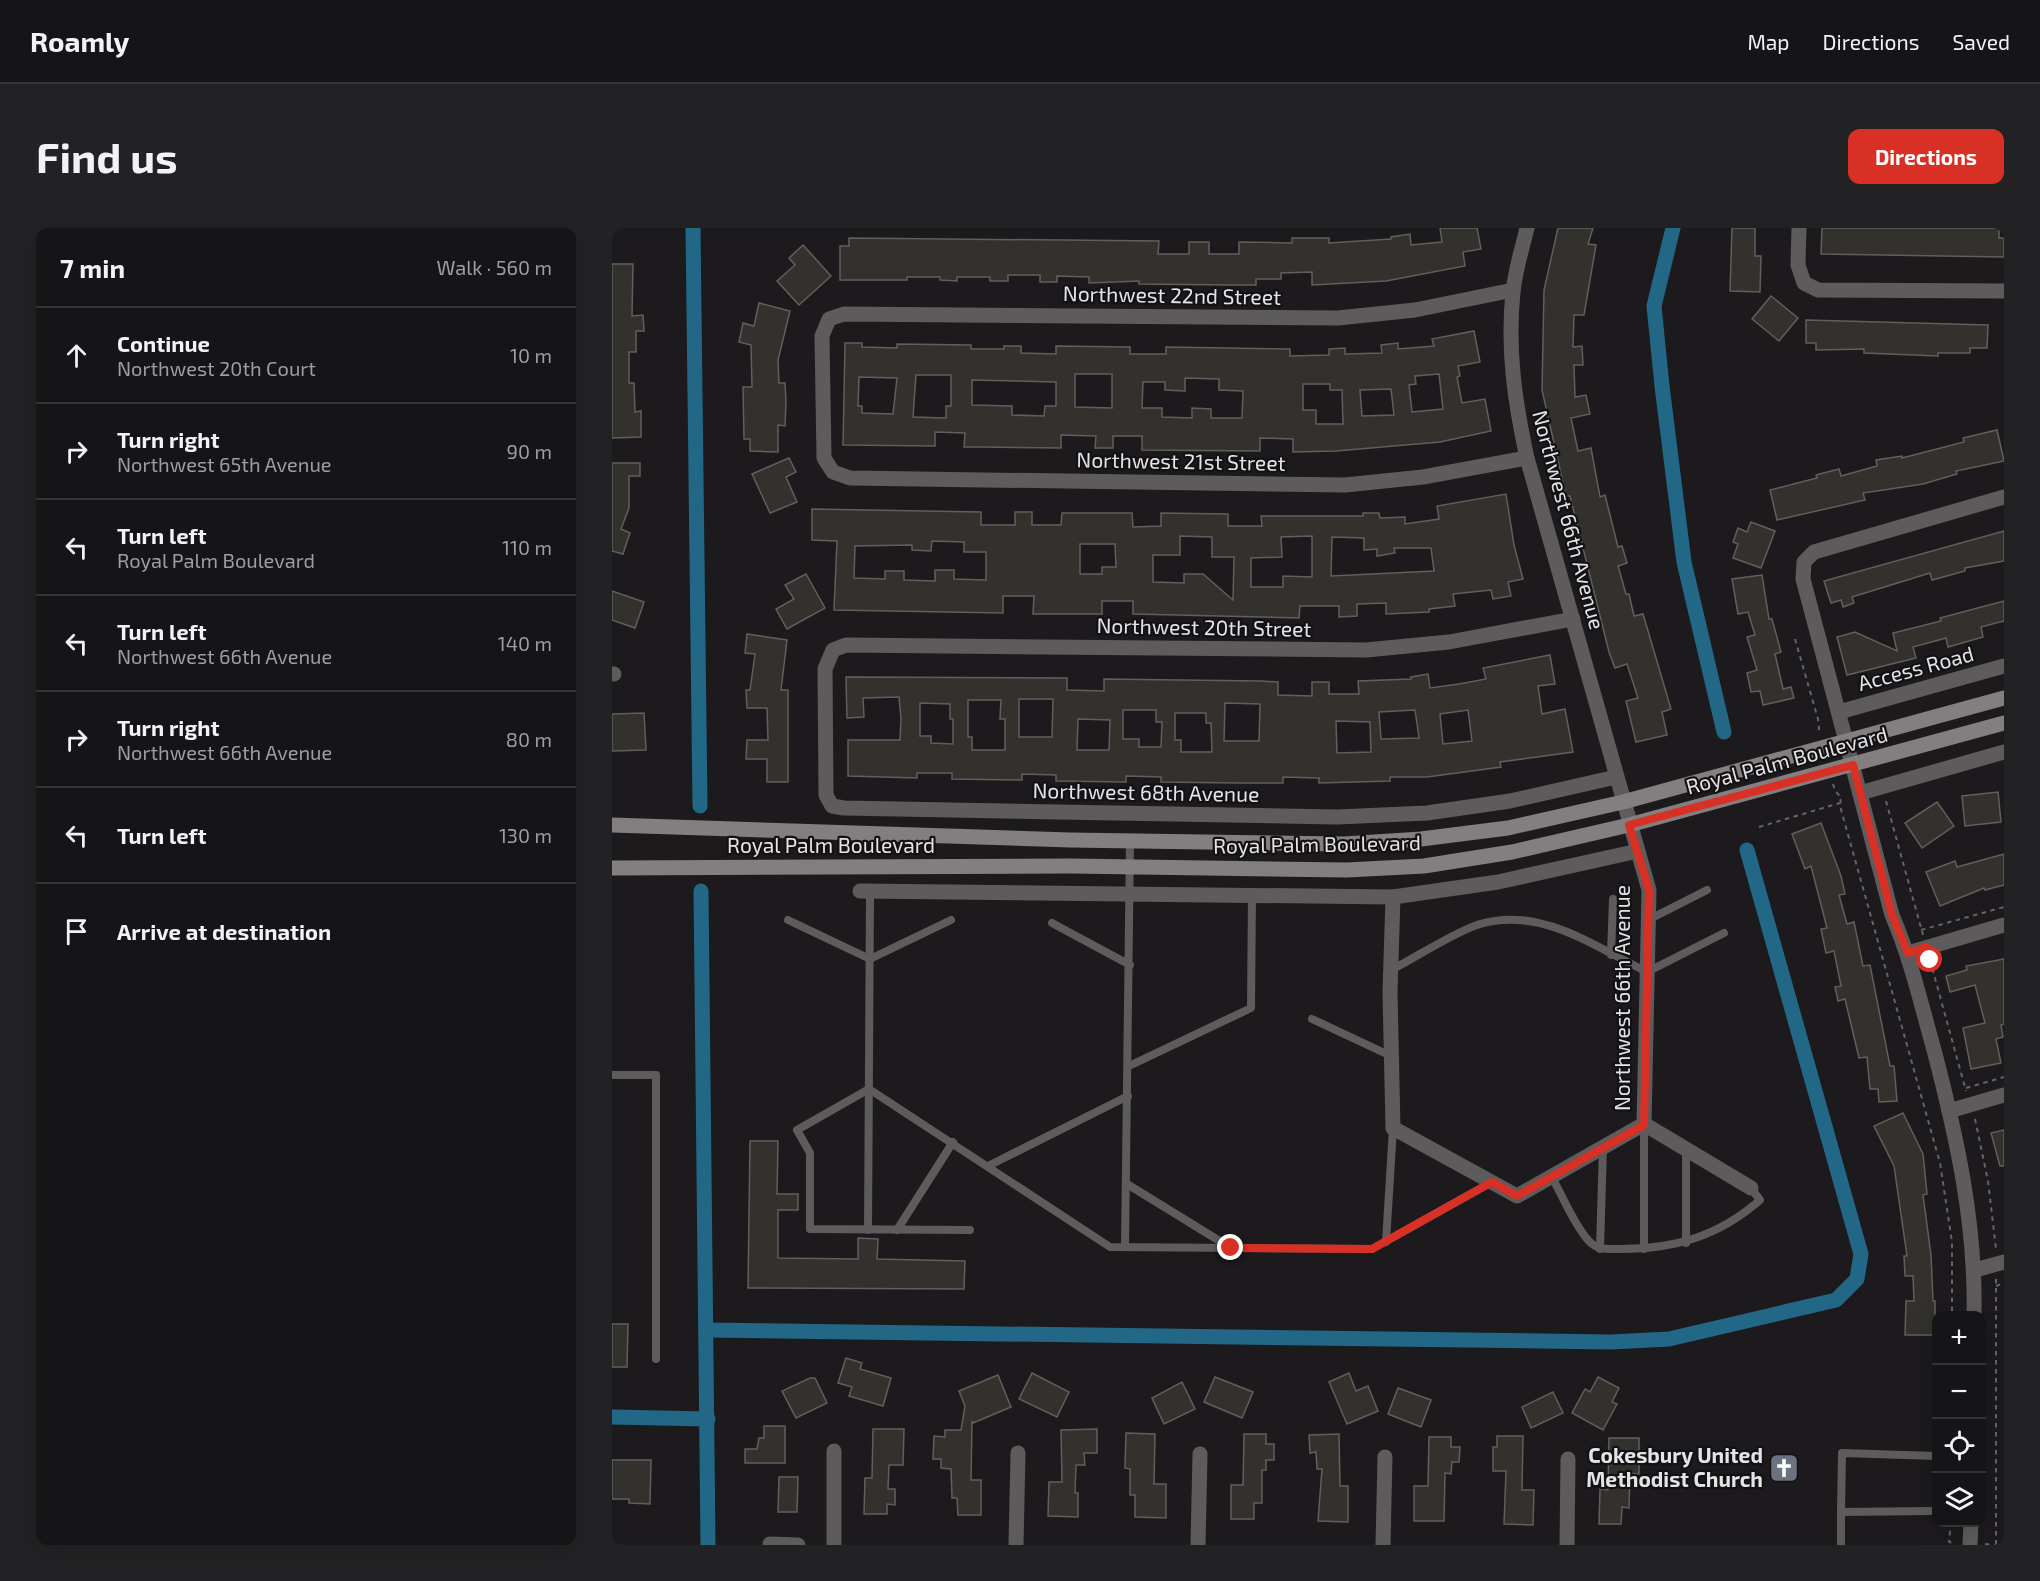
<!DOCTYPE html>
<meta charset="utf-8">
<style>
:root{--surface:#151416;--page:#222123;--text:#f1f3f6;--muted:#9d9ea1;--line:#343335;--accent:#d93025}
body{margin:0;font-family:"Exo 2",sans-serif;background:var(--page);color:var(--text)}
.controls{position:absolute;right:18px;bottom:18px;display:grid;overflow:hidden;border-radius:12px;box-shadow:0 6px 24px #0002}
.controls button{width:54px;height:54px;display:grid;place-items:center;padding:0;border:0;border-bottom:2px solid var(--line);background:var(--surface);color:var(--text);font:30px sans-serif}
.stop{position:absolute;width:18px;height:18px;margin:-14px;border:4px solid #d93025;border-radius:50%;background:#fff}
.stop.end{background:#d93025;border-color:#fff;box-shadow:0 2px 6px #0008}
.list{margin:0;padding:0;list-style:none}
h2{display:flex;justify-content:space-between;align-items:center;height:78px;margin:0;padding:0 24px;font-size:26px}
h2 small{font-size:20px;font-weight:400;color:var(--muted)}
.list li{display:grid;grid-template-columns:39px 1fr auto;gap:18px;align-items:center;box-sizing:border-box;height:96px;padding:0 24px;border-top:2px solid var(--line)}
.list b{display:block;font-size:22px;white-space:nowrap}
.list p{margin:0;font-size:20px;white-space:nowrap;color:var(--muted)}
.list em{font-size:20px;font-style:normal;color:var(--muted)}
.icon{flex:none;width:33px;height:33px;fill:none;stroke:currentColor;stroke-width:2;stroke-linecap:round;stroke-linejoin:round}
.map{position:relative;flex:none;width:1392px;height:1317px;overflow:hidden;border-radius:12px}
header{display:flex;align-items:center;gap:36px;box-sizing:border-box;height:84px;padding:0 30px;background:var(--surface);border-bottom:2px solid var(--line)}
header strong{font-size:28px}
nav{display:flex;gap:33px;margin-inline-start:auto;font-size:21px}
.intro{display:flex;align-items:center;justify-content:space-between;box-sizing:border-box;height:144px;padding:0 36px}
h1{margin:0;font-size:42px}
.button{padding:15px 27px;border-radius:12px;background:var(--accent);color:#fff;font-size:21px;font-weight:700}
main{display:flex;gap:36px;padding:0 36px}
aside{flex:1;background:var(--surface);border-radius:12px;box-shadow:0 6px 24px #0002}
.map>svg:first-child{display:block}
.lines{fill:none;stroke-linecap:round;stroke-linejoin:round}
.canal{stroke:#226886;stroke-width:15}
.building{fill:#33312d;stroke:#615f5b;stroke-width:1.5;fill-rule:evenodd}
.path{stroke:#646365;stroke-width:2;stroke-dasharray:4.5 4.5;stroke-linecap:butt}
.lane{stroke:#5d5b5b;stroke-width:8}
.street{stroke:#5d5b5b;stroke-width:15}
.secondary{stroke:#837f80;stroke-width:15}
.route{stroke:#d93025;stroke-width:8}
.labels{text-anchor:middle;stroke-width:4.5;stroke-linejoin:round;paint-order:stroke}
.street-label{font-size:21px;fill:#e4e3e5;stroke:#131114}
.poi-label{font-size:21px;font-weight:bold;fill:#e4e3e5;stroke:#131114;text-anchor:end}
</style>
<header>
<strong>Roamly</strong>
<nav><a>Map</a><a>Directions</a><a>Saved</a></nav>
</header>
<div class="intro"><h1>Find us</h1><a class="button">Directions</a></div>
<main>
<aside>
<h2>7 min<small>Walk · 560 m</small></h2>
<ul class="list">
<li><svg class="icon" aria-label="ahead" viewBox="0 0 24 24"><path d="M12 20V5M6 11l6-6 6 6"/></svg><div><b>Continue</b><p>Northwest 20th Court</p></div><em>10 m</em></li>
<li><svg class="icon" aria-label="right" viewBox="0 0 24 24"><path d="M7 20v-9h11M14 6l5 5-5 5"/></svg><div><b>Turn right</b><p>Northwest 65th Avenue</p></div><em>90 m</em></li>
<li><svg class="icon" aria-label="left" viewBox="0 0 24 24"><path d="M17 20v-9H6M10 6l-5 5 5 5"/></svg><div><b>Turn left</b><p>Royal Palm Boulevard</p></div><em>110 m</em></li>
<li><svg class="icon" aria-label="left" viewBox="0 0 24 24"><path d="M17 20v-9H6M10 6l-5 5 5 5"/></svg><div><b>Turn left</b><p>Northwest 66th Avenue</p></div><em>140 m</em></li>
<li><svg class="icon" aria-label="right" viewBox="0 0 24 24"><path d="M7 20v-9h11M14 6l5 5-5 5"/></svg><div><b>Turn right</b><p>Northwest 66th Avenue</p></div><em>80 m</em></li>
<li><svg class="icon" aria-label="left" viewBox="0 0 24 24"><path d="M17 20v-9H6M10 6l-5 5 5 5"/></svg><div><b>Turn left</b></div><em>130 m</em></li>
<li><svg class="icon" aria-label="arrive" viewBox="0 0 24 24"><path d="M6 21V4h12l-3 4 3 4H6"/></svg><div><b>Arrive at destination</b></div></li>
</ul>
</aside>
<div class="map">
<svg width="1392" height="1317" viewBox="0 0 1392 1317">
<rect width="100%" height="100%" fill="#1c1a1d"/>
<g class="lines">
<g class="canal">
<path d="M81,0L88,578"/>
<path d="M1061,0L1042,78L1050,158L1072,334L1112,504"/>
<path d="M89,663L96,1317"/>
<path d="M94,1102L999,1114L1057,1111L1224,1072L1245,1051L1249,1026L1135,622"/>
<path d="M0,1189L96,1191"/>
</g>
</g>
<g class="building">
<path d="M828,0H865L869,21L851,24L853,38L774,53L700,57V44L669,45V51H644V57H620L527,56V53L477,55V49L445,48V54H428V47H396V53H378V49H345V53L328,52V49H295V52H228V18H237V10L547,13L546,26H577V14H597V26H627V14L680,15V10H717V15L779,11V9L798,6L799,17L830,14Z"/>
<path d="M946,0H981L976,16L984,17L972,87H962L961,119L970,118L971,137H962L963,169L974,167L978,186L959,190L966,223L979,220L988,269L993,267L1006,319L1010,318L1015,335L1006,338L1014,366H1017L1022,388L1031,386L1059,481L1050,484L1055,507L1024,514L1014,473L1026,470L1015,436L1003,440L997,424L958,268H954L930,162L932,62Z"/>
<path d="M1120,0H1143V28H1149L1148,64L1118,63Z"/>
<path d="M1210,0H1387V10H1392V29L1209,26Z"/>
<path d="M191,17L219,48L187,77L165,53L183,37L177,30Z"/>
<path d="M0,36H21L20,88L31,87L32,103H24V124H17V155H22L23,184L29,183V209L0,210Z"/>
<path d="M1159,68L1186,90L1167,113L1140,91Z"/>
<path d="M147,75L178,83L166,132L167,155H173L174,173L173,198L166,197V224L138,223V211H132L131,159H140L139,117L127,114L131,95L142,98Z"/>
<path d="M1194,92L1376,97L1375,120H1358V125H1326V128L1252,125V121L1204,122V115H1194Z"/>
<path d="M862,103L868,134L846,138L848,148L845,149L850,175L873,171L879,203L828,214L724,223L681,224V211L648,210V223L530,222V208H501V220H483L484,208L449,207V220L369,219H352L353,205L323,204V218L231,217L233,115H250V119L285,120V116L359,117V121H392V118H409V125L444,126V118L518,119V126H554V119L678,121V128L717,127V121L733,120V126L770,125L769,117L786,115V121L822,118L820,111ZM463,146H500V180L463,179ZM827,146L831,181L800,184L797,157L804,156L803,148ZM304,147H339V178H334V190L301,189ZM247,149L285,150L281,186L250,185V178H246ZM573,150L607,151V162L631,163L630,190H599V181L580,180V190L550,189V180H530L531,154H553V162L573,163ZM360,152L444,154V178H433L432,188L400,187V178L360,177ZM691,156H718V162H730L731,196H704V182H691ZM779,161L782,187L750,188L748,162Z"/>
<path d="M1385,202L1392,233L1344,243L1345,246L1311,256L1251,265L1253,272L1165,292L1158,262L1205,250L1204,247L1227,241L1229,248L1265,238L1264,232L1290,228V230L1352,214L1351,210Z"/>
<path d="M177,230L184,244L174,249L185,274L158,285L140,246Z"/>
<path d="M0,235H28V248H17V280L9,301L18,305L11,326L0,323Z"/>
<path d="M894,266L902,317L911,351L896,354L899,368L881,371L879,362L841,366L843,378L817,381V384L774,386V375L745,376V388L727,389V378H688L687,390L521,386V373H490V386H421L422,368H391V385L222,382L225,313L200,312V281L369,284V297H403V284H420V297H449L450,285H520L521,299L549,298V285L616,286V298H650L649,288H751V285H767L768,290L793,289V296L827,291L825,278ZM568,308L600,309V329H622L621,372L591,346H572V355L541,354V327H568ZM700,308V349L671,348V359H639V330L670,329L669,309ZM720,309L752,310V322L765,321V328L783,325L782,320H819L822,343L719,348ZM320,313L352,314V324H374V352L342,351V342H323V353L292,352V343H273V351L242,350L243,318L300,317V322L319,323ZM468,316H503L504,339H490V346H468Z"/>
<path d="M1139,294L1163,303L1149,340L1121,330L1126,316L1121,314L1126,300L1135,304Z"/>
<path d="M1392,303V333L1353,340V343L1320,352L1318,345L1240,369L1242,375L1231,379L1229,372L1219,375L1212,353Z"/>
<path d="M194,346L213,380L175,401L164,381L182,371L173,357Z"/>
<path d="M1150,347L1157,391H1160L1169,424L1163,426L1171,461L1179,459L1182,470L1151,477L1148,463L1139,464L1135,445L1145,442L1135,409L1143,407L1136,384L1126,386L1120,351Z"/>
<path d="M0,363L32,374L23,400L0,392Z"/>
<path d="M1392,373V393L1369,399L1371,409L1336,419L1334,410L1301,419L1304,430L1235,447L1225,409L1243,404L1285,423L1281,405L1329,393L1328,390Z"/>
<path d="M135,406L175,412L169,462H176V554H155V531H134L135,512H156L155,480H135L134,462H138L143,426L133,425Z"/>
<path d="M938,427L943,456L926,458L930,486L953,481L961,524L888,534L889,539L815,549H778V553L707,555V550L671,549V555H626L549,554V549L514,548V554L444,553V547L410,546V552L340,551V545H305V550L236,548V512H288L289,490L287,469L251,470L252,489L235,490L234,449L455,450V462L492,463V451L649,453L666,454V467L700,468V454H717V466H747L746,453L799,451V449L816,446L818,460L847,456L874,451L871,440ZM407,471H441L440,509H407ZM356,472H389L388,491H393V522H360V509H356ZM308,475L338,476V491H341V516L319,515V508H308ZM613,475L648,476L647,513H612ZM511,482H544V494H550L549,519H527V511H511ZM803,482L807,510L769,511L767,484ZM856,482L860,513L831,516L828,486ZM563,485H594V495H599L600,524H569V512H563ZM466,491L498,492L497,522H465ZM724,493L758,494L759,524L725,525Z"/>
<path d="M32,485L34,522L0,523V486Z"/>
<path d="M1386,564L1389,594L1353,598L1350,568Z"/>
<path d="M1325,574L1342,598L1310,620L1293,595Z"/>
<path d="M1209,595L1229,648L1233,666L1227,667L1235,696L1242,694L1251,738L1258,737L1278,838H1282L1285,873L1267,874L1266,861H1258L1255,829L1247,830L1233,771L1226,773L1223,759L1229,758L1222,723L1214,725L1209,701L1215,700L1199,638L1193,641L1180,606Z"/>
<path d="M1392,626V657L1373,662L1372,660L1328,678L1314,644L1343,633L1345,639Z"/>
<path d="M1392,731V796L1389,797L1391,809L1384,811L1389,835L1359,841L1351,800L1373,795L1363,757L1338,764L1334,748L1355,742L1354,738Z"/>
<path d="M1291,885L1311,926L1315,966L1311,967L1319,1027L1321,1073H1323V1107H1293L1294,1073H1302L1301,1048H1293L1292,1028H1295L1282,938L1262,898Z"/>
<path d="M1392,902V938H1388L1379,905Z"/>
<path d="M138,913H166L165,966H186V982H166V1030L246,1031V1010L266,1011L265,1031L353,1033L352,1061L136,1060Z"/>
<path d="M0,1096H16L15,1139H0Z"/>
<path d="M234,1130L250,1135L248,1141L279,1150L271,1178L237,1168L240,1159L226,1155Z"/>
<path d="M420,1145L457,1164L445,1189L407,1171Z"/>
<path d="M737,1145L744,1163L756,1158L766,1183L735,1196L717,1154Z"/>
<path d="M386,1147L399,1179L361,1195L360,1193L359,1252H369V1287H346L345,1270H340L339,1241L329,1240V1231H321L322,1208L333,1209V1202H349L353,1178L347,1163Z"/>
<path d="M603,1149L641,1164L630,1190L592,1174Z"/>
<path d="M986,1149L1007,1160L1000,1174L1005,1176L991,1202L960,1185L973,1161L978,1164Z"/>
<path d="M198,1150H203L215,1175L184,1190L170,1163Z"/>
<path d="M570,1154L583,1181L552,1196L540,1170Z"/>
<path d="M786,1160L819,1172L809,1199L776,1186Z"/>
<path d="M941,1164L951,1185L919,1200L910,1179Z"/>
<path d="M152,1198H173V1235H133V1221H145L147,1210H152Z"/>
<path d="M261,1201H292L291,1237H277L276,1261H283V1277L275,1276V1286H252L253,1250H260Z"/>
<path d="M485,1201V1225H472L473,1237H464L463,1265H466V1289L436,1288L437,1254H450L449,1202Z"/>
<path d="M514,1205L543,1206L542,1256H554V1290L523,1289V1267H518V1241L513,1240Z"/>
<path d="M632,1206H654V1216H662V1232H654V1242H650V1275H642V1291H619V1257H631Z"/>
<path d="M727,1206L728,1258H736V1294L706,1293L710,1241H705L704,1224L698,1225L697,1207Z"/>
<path d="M885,1208H911L910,1262H922L921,1297L892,1296L894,1243H881V1219H885Z"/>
<path d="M817,1209H839V1219H848L847,1234H840L839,1246L833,1245L832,1293H802V1258H816Z"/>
<path d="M997,1210H1027V1246L1018,1245L1017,1280L1010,1279L1009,1296H987L988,1261L996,1262Z"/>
<path d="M0,1232H39L38,1276L17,1275V1271H0Z"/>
<path d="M167,1249H186L185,1284H166Z"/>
</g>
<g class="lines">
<g class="path">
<path d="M1183,411L1206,491L1207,501L1204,506"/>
<path d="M1221,556L1223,563L1229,569L1228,578L1328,935L1340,1014V1088"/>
<path d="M1274,573L1311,707"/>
<path d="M1147,599L1228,575"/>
<path d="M1309,702L1392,679"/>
<path d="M1318,732L1354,863"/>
<path d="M1354,860L1392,849"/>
<path d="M1363,891L1376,953L1384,1021"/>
<path d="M1384,1051V1316H1392"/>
<path d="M1384,1058L1392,1055"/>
<path d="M1339,1294L1337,1314L1343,1315"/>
<path d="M1373,1316L1384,1317"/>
</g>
<g class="lane">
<path d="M176,692L258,731L339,692"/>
<path d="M1036,692L1095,662"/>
<path d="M440,695L518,737"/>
<path d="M999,727L1001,671"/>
<path d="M779,742C803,730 844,703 868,696C929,678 983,719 1035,744L1112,705"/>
<path d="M700,791L779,828"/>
<path d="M517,838L639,780L640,667"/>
<path d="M0,847H44V1131"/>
<path d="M1032,896V1021"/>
<path d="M1074,921V1015"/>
<path d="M376,938L516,868"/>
<path d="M939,948C951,968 961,995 976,1012C985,1023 997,1021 1009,1021C1063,1021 1107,1008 1148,972L1139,960"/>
<path d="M515,956L619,1020"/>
<path d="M256,1002L258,663"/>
<path d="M285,1002L341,914"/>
<path d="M358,1002L198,1001V925L185,902L257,861L498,1019L760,1021L880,954"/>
<path d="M774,1014L781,900"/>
<path d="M513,1019L518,613"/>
<path d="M988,1021L991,919"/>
<path d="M1318,1283L1229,1284L1230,1225L1324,1228"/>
<path d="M1229,1317V1284"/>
</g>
<g class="street">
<path d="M1187,0L1186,37L1192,55L1206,62L1392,63"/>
<path d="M901,62L803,82L726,90L232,86L217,91L210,108L212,230L221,244L238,250L733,257L811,249L915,230"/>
<path d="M961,391L837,414L754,422L234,417L221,422L213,441L214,567L220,578L232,580L725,589L815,585L898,573L1004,549"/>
<path d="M0,446H2"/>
<path d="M1227,484L1392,438"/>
<path d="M1248,565L1392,524"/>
<path d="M248,663L781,669L886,654L1026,623"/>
<path d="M781,669L778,764L781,900L905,968L1032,896L1037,662L915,230C903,175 895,121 901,64C903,43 910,21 915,0"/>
<path d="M1296,725L1392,697"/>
<path d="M1337,883L1392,867"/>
<path d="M1032,896L1139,960"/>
<path d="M1363,1042L1392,1034"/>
<path d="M1362,1088C1364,996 1345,910 1322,822C1309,776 1299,731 1280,687L1191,351L1192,334L1202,324L1392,269"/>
<path d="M158,1316L186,1317"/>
<path d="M222,1317V1223"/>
<path d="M404,1317L406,1225"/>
<path d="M586,1317L588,1226"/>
<path d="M771,1317L773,1229"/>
<path d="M955,1317L956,1231"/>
<path d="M1358,1317L1359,1294"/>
</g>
<g class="secondary">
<path d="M0,597L458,612L732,616L809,611L896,600L1011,574L1392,470"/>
<path d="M0,640L459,638L735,642L812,638L900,624L1017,597L1392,495"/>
</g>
</g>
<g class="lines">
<path class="route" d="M619,1020L760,1021L880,954L905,968L1032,897L1037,662L1017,597L1241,537L1280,687L1296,725L1314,719L1318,732"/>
</g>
<defs>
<g id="church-square" transform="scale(1.5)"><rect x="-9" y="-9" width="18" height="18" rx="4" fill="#6b7280" stroke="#131114"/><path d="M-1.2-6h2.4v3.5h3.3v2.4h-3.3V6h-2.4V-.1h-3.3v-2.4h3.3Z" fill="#fff"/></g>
</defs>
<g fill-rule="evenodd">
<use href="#church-square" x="1172" y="1240"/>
</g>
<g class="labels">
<g class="street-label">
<text transform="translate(560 68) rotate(1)" y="7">Northwest 22nd Street</text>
<text transform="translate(569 234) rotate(1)" y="7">Northwest 21st Street</text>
<text transform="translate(956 292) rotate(75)" y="7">Northwest 66th Avenue</text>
<text transform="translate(592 400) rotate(1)" y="7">Northwest 20th Street</text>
<text transform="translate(1304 441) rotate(-15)" y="7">Access Road</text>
<text transform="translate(1175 533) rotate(-15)" y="7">Royal Palm Boulevard</text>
<text transform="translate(534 565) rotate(1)" y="7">Northwest 68th Avenue</text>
<text transform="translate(705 617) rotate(-1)" y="7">Royal Palm Boulevard</text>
<text x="219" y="625">Royal Palm Boulevard</text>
<text transform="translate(1011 770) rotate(-90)" y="7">Northwest 66th Avenue</text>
</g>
<g class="poi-label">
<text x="1151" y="1235">Cokesbury United<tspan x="1151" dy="24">Methodist Church</tspan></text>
</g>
</g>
</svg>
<div class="controls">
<button>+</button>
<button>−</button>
<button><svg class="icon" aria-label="locate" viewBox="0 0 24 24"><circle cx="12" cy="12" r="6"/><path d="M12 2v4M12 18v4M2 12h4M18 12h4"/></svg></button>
<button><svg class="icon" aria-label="layers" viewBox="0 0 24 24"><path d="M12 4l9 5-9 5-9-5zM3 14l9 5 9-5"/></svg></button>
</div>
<div class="stop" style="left:1318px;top:732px"></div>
<div class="stop end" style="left:619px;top:1020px"></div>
</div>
</main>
